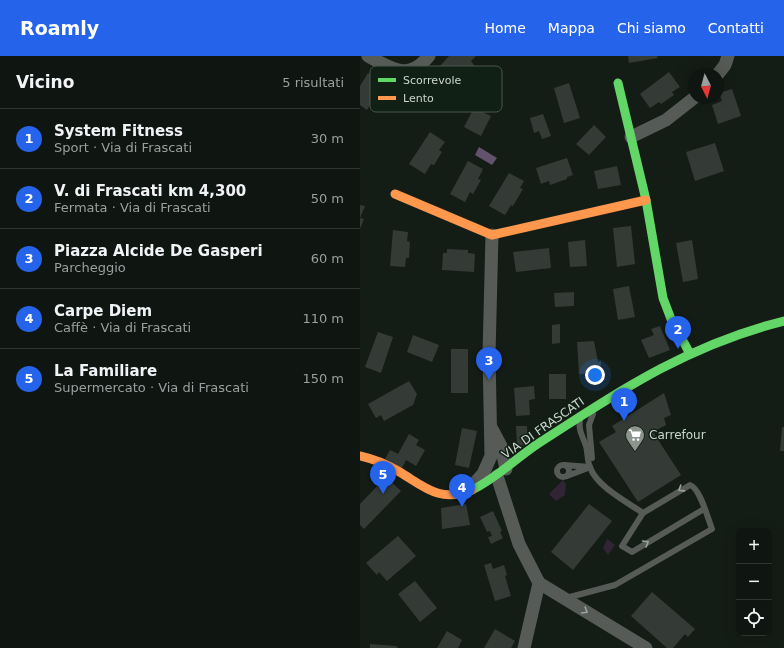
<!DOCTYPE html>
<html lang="it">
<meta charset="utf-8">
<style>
:root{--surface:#0f1510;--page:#1d221e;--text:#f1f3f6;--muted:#9b9f9f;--line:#2f3430;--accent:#2563eb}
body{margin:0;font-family:"DejaVu Sans",sans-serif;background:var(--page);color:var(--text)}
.controls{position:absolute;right:12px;bottom:12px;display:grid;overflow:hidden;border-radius:8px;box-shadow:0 4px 16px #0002}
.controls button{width:36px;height:36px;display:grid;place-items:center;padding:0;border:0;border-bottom:1px solid var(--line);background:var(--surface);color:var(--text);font:20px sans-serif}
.compass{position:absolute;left:328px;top:12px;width:36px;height:36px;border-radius:50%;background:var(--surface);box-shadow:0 4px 16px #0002;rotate:174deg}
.you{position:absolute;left:235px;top:319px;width:14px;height:14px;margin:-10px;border:3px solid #fff;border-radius:50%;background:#1a73e8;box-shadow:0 0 0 6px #1a73e833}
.badge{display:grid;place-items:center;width:26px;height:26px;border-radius:50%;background:var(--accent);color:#fff;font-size:13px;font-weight:700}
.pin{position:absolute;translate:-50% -33px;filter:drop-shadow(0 1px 2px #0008)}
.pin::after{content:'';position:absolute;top:21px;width:14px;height:12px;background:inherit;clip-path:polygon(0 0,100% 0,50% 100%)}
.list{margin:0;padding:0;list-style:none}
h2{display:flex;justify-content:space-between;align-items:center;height:52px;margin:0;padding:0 16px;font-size:17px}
h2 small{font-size:13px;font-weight:400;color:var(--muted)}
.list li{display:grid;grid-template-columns:26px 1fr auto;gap:12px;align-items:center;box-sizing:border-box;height:60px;padding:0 16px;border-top:1px solid var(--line)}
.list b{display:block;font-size:15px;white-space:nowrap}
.list p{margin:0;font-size:13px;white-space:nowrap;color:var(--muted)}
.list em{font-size:13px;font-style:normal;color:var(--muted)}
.icon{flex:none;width:22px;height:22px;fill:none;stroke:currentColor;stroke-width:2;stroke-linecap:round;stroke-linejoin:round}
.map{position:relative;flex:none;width:424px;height:592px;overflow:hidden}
header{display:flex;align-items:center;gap:24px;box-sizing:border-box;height:56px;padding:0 20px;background:var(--accent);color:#fff}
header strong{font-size:19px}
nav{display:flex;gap:22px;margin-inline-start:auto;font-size:14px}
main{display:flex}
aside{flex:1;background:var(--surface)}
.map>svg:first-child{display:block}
.green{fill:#302435}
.water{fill:#63526b}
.building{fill:#343b36}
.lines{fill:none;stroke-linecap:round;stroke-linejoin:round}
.lane{stroke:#565b57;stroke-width:6}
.street{stroke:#565b57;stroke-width:13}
.fast{stroke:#63d668;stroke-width:9}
.slow{stroke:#ff974d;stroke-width:9}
.oneway{stroke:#9ca49e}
.labels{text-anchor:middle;stroke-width:3;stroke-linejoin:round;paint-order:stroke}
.street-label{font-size:12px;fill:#cbd5cd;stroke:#102015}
.poi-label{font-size:12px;fill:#cbd5cd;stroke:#102015;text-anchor:start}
.key{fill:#102015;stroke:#48564c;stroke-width:1}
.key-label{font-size:11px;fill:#cbd5cd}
</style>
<header>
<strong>Roamly</strong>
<nav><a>Home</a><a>Mappa</a><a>Chi siamo</a><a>Contatti</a></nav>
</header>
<main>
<aside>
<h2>Vicino<small>5 risultati</small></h2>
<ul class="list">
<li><span class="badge">1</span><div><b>System Fitness</b><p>Sport · Via di Frascati</p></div><em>30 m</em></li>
<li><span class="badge">2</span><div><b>V. di Frascati km 4,300</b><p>Fermata · Via di Frascati</p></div><em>50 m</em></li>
<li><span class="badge">3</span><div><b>Piazza Alcide De Gasperi</b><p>Parcheggio</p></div><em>60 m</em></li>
<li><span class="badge">4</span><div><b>Carpe Diem</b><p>Caffè · Via di Frascati</p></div><em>110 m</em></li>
<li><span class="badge">5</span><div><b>La Familiare</b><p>Supermercato · Via di Frascati</p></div><em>150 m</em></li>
</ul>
</aside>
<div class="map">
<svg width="424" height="592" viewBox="0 0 424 592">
<rect width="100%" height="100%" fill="#141c16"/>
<g class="green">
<path d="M203,424L206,428L205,439L196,445L189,438Z"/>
<path d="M247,483L255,489L248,499L243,492Z"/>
</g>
<path class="water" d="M119,91L137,102L132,109L115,99Z"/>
<g class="building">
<path d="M89,0H116L111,5L119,16L115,19L117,21L107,31L94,19L92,21L80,10Z"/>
<path d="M268,0H297L298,2L269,7Z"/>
<path d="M309,16L320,31L312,36L314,39L301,48L299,46L290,52L280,38Z"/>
<path d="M8,17L26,28L19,38L17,37L7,54L0,49V30Z"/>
<path d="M209,27L220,62L204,67L194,32Z"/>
<path d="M372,33L381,60L358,68L352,49L362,45L359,37Z"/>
<path d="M114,52L131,60L121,80L104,71Z"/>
<path d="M183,58L191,80L182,83L179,75L174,77L170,62Z"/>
<path d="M234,69L246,81L229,99L216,88Z"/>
<path d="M70,76L85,86L79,94L82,96L74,109L71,108L65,118L49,108Z"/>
<path d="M355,87L364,115L335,125L326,96Z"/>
<path d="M207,102L213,119L207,121V123L190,129L189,125L181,128L176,112Z"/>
<path d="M108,105L123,113L118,123L121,124L113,138L110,136L105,146L90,138Z"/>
<path d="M257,110L261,129L238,133L234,115Z"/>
<path d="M149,117L164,125L160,132L163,133L153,150L151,149L145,159L129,150Z"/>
<path d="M0,149L5,150L0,162L4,163L0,173Z"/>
<path d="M271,170L275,208L257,211L253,172Z"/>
<path d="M33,174L48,176L47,185L50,186L49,202H46L45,211L30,210Z"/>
<path d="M225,184L227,210L210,211L208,186Z"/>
<path d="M332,184L338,223L323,226L316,187Z"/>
<path d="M189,192L191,212L156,216L153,196Z"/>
<path d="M87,193L108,194V197L115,198L114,216L82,214L83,197H87Z"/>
<path d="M269,230L275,261L258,264L253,233Z"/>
<path d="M214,236V250L195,251L194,237Z"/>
<path d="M200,268V287L192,288V269Z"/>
<path d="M300,270L310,294L289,302L281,284L294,279L291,273Z"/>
<path d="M18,276L33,281L21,317L5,311Z"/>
<path d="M53,279L79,289L72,306L47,296Z"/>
<path d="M234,285L238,306L241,305V317L219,318L217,286Z"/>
<rect x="91" y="293" width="17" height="44"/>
<rect x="189" y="318" width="17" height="25"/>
<path d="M49,325L57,338L53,349L24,365L21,359L16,362L8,348Z"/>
<path d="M174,330L175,343L169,344L170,359L156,360L154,332Z"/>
<path d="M304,337L311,359L304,362L306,369L293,376L321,419L278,446L239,386L256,376L252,370Z"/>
<path d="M156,370H167L168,389L157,390Z"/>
<path d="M422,371H424V395H420Z"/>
<path d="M102,372L117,375L109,412L95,409Z"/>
<path d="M49,378L59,384L56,389L65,394L56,410L46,404L42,412L25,403L30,394L38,398Z"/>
<path d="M26,421L41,435L4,473L0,469V448Z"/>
<path d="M106,448L110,469L82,473L81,452Z"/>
<path d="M229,448L252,465L213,514L191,496Z"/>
<path d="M133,455L142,475L140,476L143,482L131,488L128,481L132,480L130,475L127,476L120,461Z"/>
<path d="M38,480L56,500L27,525L19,516L17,519L6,507Z"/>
<path d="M131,507L133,513L144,509L147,519L145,520L151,540L135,545L124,509Z"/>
<path d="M55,525L77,552L60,566L38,538Z"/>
<path d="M292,536L335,573L328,581L325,578L313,592H307L271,560Z"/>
<path d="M135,573L155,585L151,592H124Z"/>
<path d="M87,575L102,584L98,592H77Z"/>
<path d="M10,588L36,590L38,592H10Z"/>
</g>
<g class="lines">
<g class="lane">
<path d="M220,364C218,374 223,381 226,390C228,397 227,405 230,411C236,430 267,446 283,457"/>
<path d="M232,402L229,369L233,358"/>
<circle cx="203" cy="415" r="6"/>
<path d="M204,409L230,411"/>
<path d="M207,420L228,412"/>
<path d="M206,542L255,529L352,473C348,463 340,432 330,429L283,457L262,490L272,496L344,453"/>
</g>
<g class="street">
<path d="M8,0C31,12 48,26 69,0"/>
<path d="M358,18L365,9L368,0"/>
<path d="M271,81L306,64L334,42"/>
<path d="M132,373L141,390L146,413"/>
<path d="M137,420L159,488L179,527L286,592"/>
<path d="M112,430L123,418L131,400L129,298L132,179"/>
<path d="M164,592L179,527"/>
</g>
<g class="fast">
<path d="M258,27L286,144L303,242L311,263L329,296"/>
<path d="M112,434C137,422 156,402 179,387C261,334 328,289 424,265"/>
</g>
<g class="slow">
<path d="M35,138L132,179L286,144"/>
<path d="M0,400C13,403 26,408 38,415C65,431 79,447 112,434"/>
</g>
</g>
<defs><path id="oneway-chevron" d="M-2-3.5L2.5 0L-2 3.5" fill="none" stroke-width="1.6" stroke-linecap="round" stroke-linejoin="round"/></defs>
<g class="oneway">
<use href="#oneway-chevron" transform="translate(321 433) rotate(148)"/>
<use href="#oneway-chevron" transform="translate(286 487) rotate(-31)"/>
<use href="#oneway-chevron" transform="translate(225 555) rotate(31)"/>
</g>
<defs>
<g id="supermarket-pin" transform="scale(1)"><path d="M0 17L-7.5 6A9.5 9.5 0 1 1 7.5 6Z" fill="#8b948d" stroke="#102015"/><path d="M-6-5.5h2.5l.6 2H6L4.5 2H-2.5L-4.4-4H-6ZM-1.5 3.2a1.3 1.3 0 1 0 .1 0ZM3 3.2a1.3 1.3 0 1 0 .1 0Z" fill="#fff"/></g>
</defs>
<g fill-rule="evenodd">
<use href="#supermarket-pin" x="275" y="379"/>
</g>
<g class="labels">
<g class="street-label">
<text transform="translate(183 372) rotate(-35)" y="4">VIA DI FRASCATI</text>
</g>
<g class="poi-label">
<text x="289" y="383">Carrefour</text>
</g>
</g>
<rect x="10" y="10" width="132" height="46" rx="6" class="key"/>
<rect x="18" y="22" width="18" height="4" fill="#63d668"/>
<rect x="18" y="40" width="18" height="4" fill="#ff974d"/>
<g class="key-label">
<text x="43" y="28">Scorrevole</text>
<text x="43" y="46">Lento</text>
</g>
</svg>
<div class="controls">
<button>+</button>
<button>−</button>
<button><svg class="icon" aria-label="locate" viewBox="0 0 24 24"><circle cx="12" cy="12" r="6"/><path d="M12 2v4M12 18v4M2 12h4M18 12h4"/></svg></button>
</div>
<svg class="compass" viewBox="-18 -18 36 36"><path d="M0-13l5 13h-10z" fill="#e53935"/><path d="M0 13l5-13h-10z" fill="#9b9f9f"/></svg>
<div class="you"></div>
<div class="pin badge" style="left:264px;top:365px">1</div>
<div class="pin badge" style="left:318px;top:293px">2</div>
<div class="pin badge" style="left:129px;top:324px">3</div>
<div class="pin badge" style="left:102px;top:451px">4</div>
<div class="pin badge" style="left:23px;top:438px">5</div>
</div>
</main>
